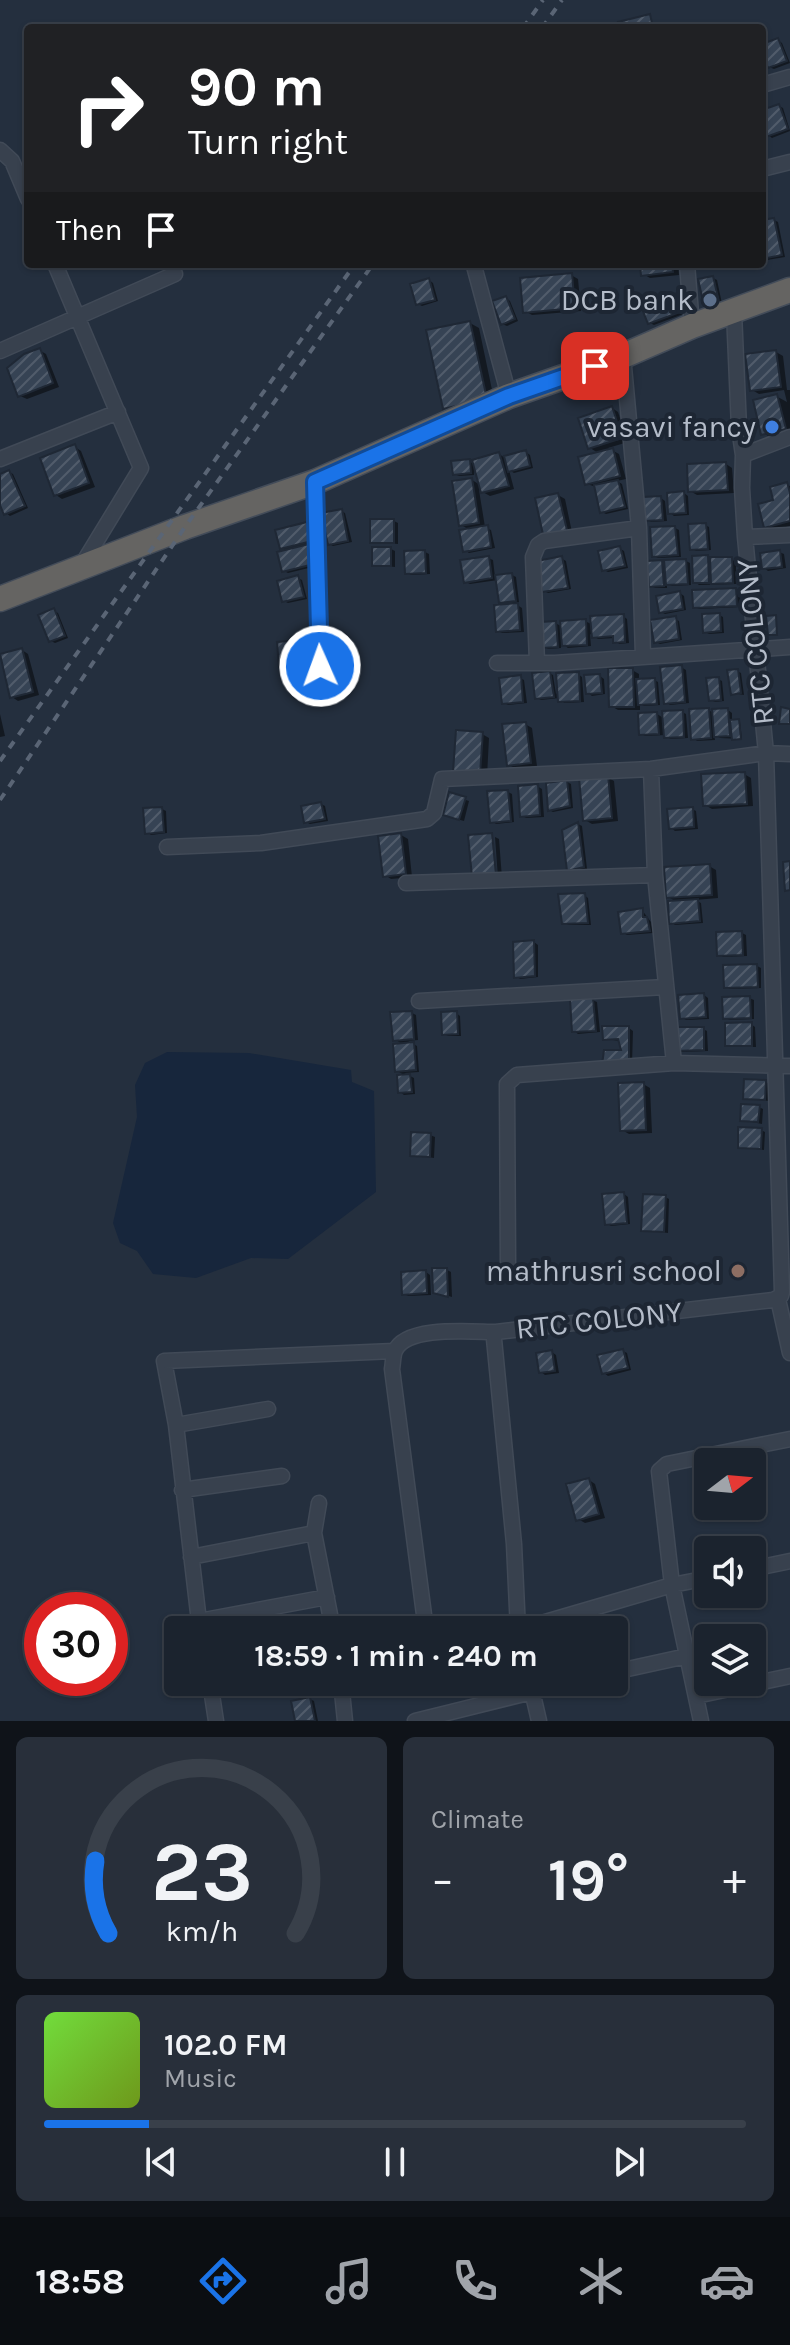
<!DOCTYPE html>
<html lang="en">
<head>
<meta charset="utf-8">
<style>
  :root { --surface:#1b232e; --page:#282f3a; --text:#f1f3f6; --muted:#a0a4aa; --line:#39404a; --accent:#1a73e8 }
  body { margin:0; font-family:Karla,sans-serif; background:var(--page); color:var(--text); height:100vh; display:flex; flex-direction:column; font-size:30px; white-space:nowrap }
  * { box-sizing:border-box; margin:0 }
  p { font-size:26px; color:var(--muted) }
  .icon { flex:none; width:44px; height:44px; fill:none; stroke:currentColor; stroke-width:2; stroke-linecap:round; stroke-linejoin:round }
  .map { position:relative; height:1721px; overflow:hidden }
  .panel { display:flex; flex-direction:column; gap:16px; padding:16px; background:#0f1319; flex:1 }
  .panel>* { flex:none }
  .hud { position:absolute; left:24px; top:24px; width:742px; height:244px; border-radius:8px; box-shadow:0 2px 6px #0004,0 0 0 2px var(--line); background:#202124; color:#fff; overflow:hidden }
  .needle { width:52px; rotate:74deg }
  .tools { position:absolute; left:694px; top:1448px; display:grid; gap:16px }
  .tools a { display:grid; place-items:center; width:72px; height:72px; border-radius:8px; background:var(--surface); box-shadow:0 2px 6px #0004,0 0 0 2px var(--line); font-size:40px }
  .speed { position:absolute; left:24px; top:1592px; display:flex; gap:16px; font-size:40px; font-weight:700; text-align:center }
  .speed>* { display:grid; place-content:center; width:104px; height:104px; border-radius:50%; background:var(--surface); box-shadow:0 2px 6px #0004,0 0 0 2px var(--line); line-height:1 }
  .speed .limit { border:12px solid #d22; background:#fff; color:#111 }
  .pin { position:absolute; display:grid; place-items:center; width:68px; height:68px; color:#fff; margin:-34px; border-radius:16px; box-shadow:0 4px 12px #0006 }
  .me { position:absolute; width:88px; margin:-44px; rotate:358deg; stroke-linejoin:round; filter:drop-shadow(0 0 6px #0008) }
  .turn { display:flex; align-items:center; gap:28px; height:168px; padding:0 32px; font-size:36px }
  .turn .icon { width:104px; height:104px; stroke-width:2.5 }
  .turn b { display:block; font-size:56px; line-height:68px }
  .then { display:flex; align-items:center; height:76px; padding:0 32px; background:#0003; gap:16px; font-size:30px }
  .big { font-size:60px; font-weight:700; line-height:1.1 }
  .panel .tile { flex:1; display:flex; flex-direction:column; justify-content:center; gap:12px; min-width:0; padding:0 28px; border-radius:12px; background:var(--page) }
  .panel .dial { align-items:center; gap:0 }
  .dial svg { height:208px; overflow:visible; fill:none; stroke:var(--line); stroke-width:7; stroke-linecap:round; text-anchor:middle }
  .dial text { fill:var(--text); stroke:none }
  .song { display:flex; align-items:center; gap:24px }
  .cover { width:96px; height:96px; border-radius:12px; background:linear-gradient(135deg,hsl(100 70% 55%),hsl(80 70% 35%)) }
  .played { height:8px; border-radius:4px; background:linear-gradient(90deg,var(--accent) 15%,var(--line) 15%) }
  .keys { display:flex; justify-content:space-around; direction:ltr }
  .heat { display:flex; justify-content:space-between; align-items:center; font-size:44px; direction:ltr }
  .panel .tiles { flex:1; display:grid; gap:16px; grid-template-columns:1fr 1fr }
  .tile:last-child { grid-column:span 2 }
  .trip { position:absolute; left:164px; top:1616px; width:464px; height:80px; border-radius:8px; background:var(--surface); box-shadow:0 2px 6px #0004,0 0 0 2px var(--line); font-weight:700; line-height:80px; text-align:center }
  .dock { display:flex; height:128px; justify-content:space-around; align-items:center; background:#0b0e12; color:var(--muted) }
  .dock .icon { width:56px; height:56px }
  .dock .selected { color:var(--accent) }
  .dock b { font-size:36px; color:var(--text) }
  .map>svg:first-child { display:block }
</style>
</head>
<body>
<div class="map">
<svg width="790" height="1721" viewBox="0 0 790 1721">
  <defs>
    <pattern id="building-hatch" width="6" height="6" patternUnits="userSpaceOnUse" patternTransform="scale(2)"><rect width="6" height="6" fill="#364354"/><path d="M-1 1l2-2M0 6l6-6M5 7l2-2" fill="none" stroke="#515c6b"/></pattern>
  </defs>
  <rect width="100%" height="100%" fill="#242f3e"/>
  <path fill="#17263c" d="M167,1052L249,1053L351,1070L352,1082L374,1091L376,1192L288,1259L251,1258L196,1278L153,1274L137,1251L120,1243L113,1223L137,1117L135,1085L145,1063Z"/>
  <path fill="#0007" d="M778,40L782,43L790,63L774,69L769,67L762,46Z
    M779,106L783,108L790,131L772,138L768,135L762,112Z
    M774,220L778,222L785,257L767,260L762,256V222Z
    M642,264H678L679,275L650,278L643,274Z
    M571,275L578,279L581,311L532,315L525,311Z
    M713,278L717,280L724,313L712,315Z
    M429,280L433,283L438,301L422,306L418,304Z
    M677,295L681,298L686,313L654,325L650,323Z
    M506,298L510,301L518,321L507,326L502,324Z
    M470,323L479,328L495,404L454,413L444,407Z
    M39,350L46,354L59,387L27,399L20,396Z
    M776,352L783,356L787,390H790V432L770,437L763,433L776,396L787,402L784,390L759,394L752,390Z
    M612,408L618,412L628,442L608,448L619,454L626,479L617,481L622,484L628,509L606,514L602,512L596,487L587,484L600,454L590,448Z
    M75,447L81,451L95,487L62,499L56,495Z
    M526,452L530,455L533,468L514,473L509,470L514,489L490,496L479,490L485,527L491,530L495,548L469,553L465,550L470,530L461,525L472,480L482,486L499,454L505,458Z
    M469,461L475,465L474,475L459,476L454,474Z
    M726,464L732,468L734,493L697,495L690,491Z
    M9,472L13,474L28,508L10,516L6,513L0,500V477Z
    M787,485L790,486V526L773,530L766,526L775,501Z
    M684,493L688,496L689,515L674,516L670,513Z
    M558,495L565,499L573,537L553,541Z
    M661,498L665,501L667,521L651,522L647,520Z
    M341,511L345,513L352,542L333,546L329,544Z
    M394,521L398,523V544L372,542Z
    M307,524L311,527L315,543L307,545L313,549L317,566L288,573L284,571L288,552L282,548Z
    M705,525L709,527L711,550L696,551L692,549Z
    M675,528L679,530L681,557L658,558L654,556Z
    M619,548L624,551L628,568L608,572L604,570Z
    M391,549L395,551V567L374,565Z
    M425,552L429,554L430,574L411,575L407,573Z
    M779,552L784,554L786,568L768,571L764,568Z
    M707,557L736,561V584L699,585L695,582Z
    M488,558L493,560L495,577L512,575L516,577L519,602L514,603L522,608L524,632L502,633L498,631L507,606L501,602L498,580L470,584L466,582Z
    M561,558L566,561L571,589L548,593L544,591Z
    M686,561L690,563L691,585L672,586L667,584V588H655L651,586L662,562L667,565Z
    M298,578L302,580L307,599L288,603L284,601Z
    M736,590L740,592L741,607L699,609L695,607Z
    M680,593L684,596L686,610L665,614L661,612Z
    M54,611L58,613L68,638L55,643L51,641Z
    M719,615L723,617L724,633L709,634L705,632Z
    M623,616L627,619L629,643L619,644L615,638L598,639L590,634L591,646L568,648L561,643V648L548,649L544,647L555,623L563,627L585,621L593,625Z
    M675,619L679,621L682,640L660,644L656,642Z
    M308,641L312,644L314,666L285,668L281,666Z
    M22,650L28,654L39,695L18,701L12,697Z
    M681,667L686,670L689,703L670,705L666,702Z
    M632,670L639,674V681L654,680L658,682L660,705L644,706L640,704V710H618L611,706Z
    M737,671L741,673L744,695L732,693Z
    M549,673L553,675L556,694L578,674L582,677L584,702L564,703L560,698L541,700L537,698Z
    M600,676L604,679L605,694L592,696L588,693Z
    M520,678L524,680L527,703L508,705L504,703Z
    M718,679L722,681L724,701L715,702L710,700Z
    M708,710L714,713L728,710L732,713V721L740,722L742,739L720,738L714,735L715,740L697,741L693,738Z
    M682,712L686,714L688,738L670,739L666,735L645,736L641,734L657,714L665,719Z
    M0,714L5,736L0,737Z
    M525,724L532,728L537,766L516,769L509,765Z
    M482,734L489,738L487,777L462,775Z
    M744,774L751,778L753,806L712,809L705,805Z
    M607,777L614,781L618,821L592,824L585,820Z
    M567,782L571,784L573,808L553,812L549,810Z
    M537,786L542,789L544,817L526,818L522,816Z
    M508,792L512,794L514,822L496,824L492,821Z
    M451,795L469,801L464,821L449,817Z
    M321,804L325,806L328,821L310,824L306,822Z
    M162,809L166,811L167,833L151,835L147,832Z
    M692,809L696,811L698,829L675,831L671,828Z
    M578,824L582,826L587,869L573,872L569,869Z
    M401,835L408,839L412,877L391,879L385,875Z
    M495,837L499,839L502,878H498Z
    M709,866L716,870L718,898L695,900L701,903L703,923L675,925L671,922L677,902L668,897Z
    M584,895L588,898L591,925H569L564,923Z
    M642,910L651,922L653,933L627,935L623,933Z
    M742,933L746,935L747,956L723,957L719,954Z
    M534,942L538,945V977L520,979L516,976Z
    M757,966L761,968V988L730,989L726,987Z
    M704,995L708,998L709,1019L686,1020L682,1018Z
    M749,998L754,1000V1019L729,1020L725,1017Z
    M592,1000L597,1002L600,1032L578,1034L574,1031Z
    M412,1013L416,1015L418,1040L408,1041L417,1046L419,1072L404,1073L414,1078L415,1094L404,1095L400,1092L406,1076L397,1071L404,1045L394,1039Z
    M456,1013L460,1016L461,1036H448L444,1034Z
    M751,1024L755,1027L756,1047H731L727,1045Z
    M629,1028L633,1031L632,1064L623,1052L620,1041L605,1039Z
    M703,1029L707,1031L708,1051L681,1052L677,1049Z
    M766,1082L770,1084L769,1101L745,1098Z
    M643,1084L650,1088L652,1133L629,1134L622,1130Z
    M759,1107L763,1109L762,1124L742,1120Z
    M761,1130L765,1132L764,1150L740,1147Z
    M430,1135L435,1137L434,1158L412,1155Z
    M624,1194L628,1197L630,1224L611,1226L607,1224Z
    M665,1197L669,1199L668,1233L643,1230Z
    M447,1270L451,1272L452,1297L435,1292Z
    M426,1272L430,1275L431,1295L408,1296L404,1294Z
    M623,1351L627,1353L631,1370L608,1376L604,1373Z
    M552,1352L556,1355L559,1373L545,1375L541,1372Z
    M589,1480L595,1484L605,1518L585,1523L578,1519Z
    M310,1699L314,1701L318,1721H297Z"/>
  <path fill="url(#building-hatch)" stroke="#1f2835" stroke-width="2" d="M650,14L653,28H620L618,22Z
    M778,38L787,61L768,68L762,53V44Z
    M779,104L788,129L766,137L762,125V110Z
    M774,218L782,255L762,259V220Z
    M640,264H672L673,272L641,276Z
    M572,273L575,308L523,313L520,278Z
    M713,276L721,311L706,314L698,279Z
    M429,278L435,300L416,305L410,284Z
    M677,293L683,311L648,324L641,306Z
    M506,296L515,319L501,325L492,301Z
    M470,321L487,399L443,409L426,330Z
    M40,348L53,383L18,397L7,368L24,354Z
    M776,350L781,387L750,391L745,354Z
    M777,394L786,429L761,435L753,400Z
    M612,406L622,438L588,449L578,418Z
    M75,444L89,483L54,496L40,458Z
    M613,448L620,476L585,485L578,457Z
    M526,450L530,466L508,472L504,456Z
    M499,452L509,486L481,493L472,460Z
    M470,459L471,473L453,475L451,461Z
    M726,462L728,490L688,492L687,464Z
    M9,470L25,506L4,515L0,505V474Z
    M472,478L479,523L459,526L452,481Z
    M618,480L625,507L600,513L594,485Z
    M787,482L790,493V521L764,528L758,504L773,500L770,487Z
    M684,491L686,513L668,514L667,493Z
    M558,493L568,534L544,539L535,498Z
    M661,496L663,520L645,521L643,497Z
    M342,509L348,541L328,545L321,513Z
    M370,519H394V543H370Z
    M307,522L312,541L280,549L275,530Z
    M706,523L708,549L690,550L688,524Z
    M488,525L491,547L463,552L459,530Z
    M675,526L678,555L652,557L650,527Z
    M309,544L314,564L282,572L277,552Z
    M620,546L625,566L602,571L598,551Z
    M372,547H391V566H372Z
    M425,550L426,573L405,574L404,551Z
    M780,550L782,567L762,569L760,553Z
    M708,555L709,583H693L692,556Z
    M489,556L492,578L464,583L460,560Z
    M562,556L568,588L542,592L537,561Z
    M710,557H732L733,583L711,584Z
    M686,559L688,584L666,585L664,560Z
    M662,560L664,586L649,587L647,561Z
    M512,573L516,601L499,603L495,575Z
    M298,575L304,597L282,602L277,581Z
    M736,588L737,606L693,608L692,590Z
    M680,591L683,609L659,613L656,596Z
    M518,603L520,630L496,632L494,605Z
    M54,608L65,636L49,642L38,615Z
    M720,613L721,631L703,633L702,614Z
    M624,614L625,642L613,643V636L592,638L590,616Z
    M776,615L777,635H768L766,616Z
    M676,616L679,639L654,643L650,620Z
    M586,619L587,645L562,646L560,621Z
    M556,621L558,647L542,648L540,622Z
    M309,639L311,665L279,667L277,642Z
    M22,648L33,692L10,698L0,654Z
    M682,665L685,702L664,704L660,667Z
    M608,668H633L634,707H609Z
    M738,669L741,693L731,695L727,670Z
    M550,671L554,697L535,699L532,673Z
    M579,672L580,701L558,702L556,673Z
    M600,674L602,693L586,694L584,675Z
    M521,675L523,702L502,704L499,678Z
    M719,677L721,700L709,701L706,678Z
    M655,678L657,704L638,705L636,679Z
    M781,707L790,709V724H779Z
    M709,708L711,738L691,740L689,709Z
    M728,708L730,736L714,737L712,709Z
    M683,710L684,737L664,738L662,711Z
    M657,712L659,734L639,735L638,713Z
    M739,719L741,739L732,740L730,720Z
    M526,722L531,763L507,766L502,724Z
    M456,730L483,732L480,774L453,772Z
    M745,772L747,804L703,806L701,774Z
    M608,775L612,818L583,821L579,778Z
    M567,780L570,806L548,811L546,783Z
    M538,784L540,815L520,817L518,786Z
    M508,790L511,821L490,823L487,791Z
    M449,792L466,797L459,820L443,815Z
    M321,802L325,819L304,823L301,806Z
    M162,807L164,832L145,834L143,808Z
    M693,807L694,827L669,829L667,809Z
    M578,822L584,867L567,871L562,830Z
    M401,833L406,874L383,877L378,836Z
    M492,833L496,875L472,877L468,835Z
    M790,861V890L785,891L783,862Z
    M710,864L712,895L666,898L664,867Z
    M585,893L588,923L562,924L558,894Z
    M698,899L700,921L669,924L668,901Z
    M643,908V917H647L650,931L621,934L618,912Z
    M742,931L743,955L717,956L716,932Z
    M534,940L535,976L514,978L513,942Z
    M757,964L758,987L724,988L723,965Z
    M704,993L706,1017L680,1019L678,995Z
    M750,996L751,1018L723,1019L722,997Z
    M593,998L596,1031L572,1032L570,999Z
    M412,1011L414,1039L393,1041L390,1012Z
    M457,1011L458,1034L442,1035L441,1012Z
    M752,1022V1046H725V1023Z
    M602,1026H629V1062L602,1065L604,1050H621L618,1039L603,1040Z
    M675,1027H704V1050L675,1051Z
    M414,1042L416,1070L395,1072L393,1044Z
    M410,1074L412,1092L398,1093L397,1075Z
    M744,1079L766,1080L765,1100L743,1099Z
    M644,1082L646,1130L620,1131L618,1083Z
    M741,1104L760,1105L758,1122L740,1121Z
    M738,1127L762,1128L761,1149L738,1148Z
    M411,1132L431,1133L430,1157L410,1156Z
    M624,1192L627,1223L605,1225L602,1194Z
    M643,1194L666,1195L664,1232L641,1231Z
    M432,1268H447L448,1297L433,1293Z
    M426,1270L427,1293L402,1295L401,1272Z
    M623,1349L628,1368L602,1374L597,1355Z
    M552,1350L555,1371L539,1373L536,1353Z
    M589,1478L599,1514L576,1521L566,1484Z
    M310,1697L315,1721H295L291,1701Z"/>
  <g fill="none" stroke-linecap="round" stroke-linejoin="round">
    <defs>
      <path id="minor" d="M762,85L790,77
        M0,150L12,161L28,199
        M762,169L790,162
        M55,264L141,468L80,568
        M687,264L692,326
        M474,266L509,396
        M0,351L175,274
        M623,356L639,528L643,656
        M743,455L790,437
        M0,459L118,412
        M315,482L320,666
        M745,537L790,535
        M497,663H555L790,647
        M537,663L533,557L538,545L544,541L639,528
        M651,769L655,875L674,1063
        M167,847L261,843L427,819L434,813L442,779L651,769L766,753L790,754
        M406,883L655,875
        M419,1001L665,987
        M508,1264L507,1084L517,1075L674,1063L790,1066
        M778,1299L790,1353
        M176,1425L268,1409
        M182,1490L282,1476
        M319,1503L314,1533L333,1630
        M191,1557L314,1533
        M752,1569L790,1561
        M199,1621L327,1597
        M200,1630L176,1425L164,1361L394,1351
        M426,1630L392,1369C393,1364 393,1355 395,1351C406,1325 473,1332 496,1332
        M518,1630L514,1544L494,1339L496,1332L773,1300L781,1296L782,1292L766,753L745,537L742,488L743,455L739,428L734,312
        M518,1630L672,1585L708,1578
        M614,1672L687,1656
        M210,1682L216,1721
        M341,1682L345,1721
        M530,1682L539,1721
        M211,1688L237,1682
        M696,1696L790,1676
        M415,1721L572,1682
        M701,1721L672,1585L659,1471L667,1464L790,1439"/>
      <path id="trunk" d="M0,599L185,527L315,482L509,396L623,356L692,326L790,290"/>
    </defs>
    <use href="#minor" stroke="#414a57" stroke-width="17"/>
    <use href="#trunk" stroke="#434c59" stroke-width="27"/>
    <use href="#minor" stroke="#38414e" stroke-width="14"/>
    <use href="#trunk" stroke="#656462" stroke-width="24"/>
    <path stroke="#5a6575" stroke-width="4" stroke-dasharray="8 8" stroke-linecap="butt" d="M523,28L543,0
      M542,28L562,0
      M0,761L355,264
      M0,800L185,527L373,264"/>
  </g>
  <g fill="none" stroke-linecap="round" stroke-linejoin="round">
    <defs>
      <path id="route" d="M320,666L315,482L509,396L595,366"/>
    </defs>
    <use href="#route" stroke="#114b97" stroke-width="20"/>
    <use href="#route" stroke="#1a73e8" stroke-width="14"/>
  </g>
  <circle fill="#5c6f8a" stroke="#1d2633" stroke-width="3" cx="710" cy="300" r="8"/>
  <circle fill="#3f7fe0" stroke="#1d2633" stroke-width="3" cx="772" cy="427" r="8"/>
  <circle fill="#8d6e63" stroke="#1d2633" stroke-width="3" cx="738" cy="1271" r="8"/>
  <g text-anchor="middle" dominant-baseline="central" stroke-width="8" stroke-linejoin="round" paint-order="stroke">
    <g font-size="30" fill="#b4bcc9" stroke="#1d2633" text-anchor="end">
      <text x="694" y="300">DCB bank</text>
      <text x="756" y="427">vasavi fancy</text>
      <text x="722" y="1271">mathrusri school</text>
    </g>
    <g font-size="30" fill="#b4bcc9" stroke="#1d2633">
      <text transform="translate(755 642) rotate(-96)">RTC COLONY</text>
      <text transform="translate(599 1320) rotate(-6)">RTC COLONY</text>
    </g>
  </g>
</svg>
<div class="tools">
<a><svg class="needle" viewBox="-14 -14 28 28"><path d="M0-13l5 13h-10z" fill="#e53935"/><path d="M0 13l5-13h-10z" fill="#a0a4aa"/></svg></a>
<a><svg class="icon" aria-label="sound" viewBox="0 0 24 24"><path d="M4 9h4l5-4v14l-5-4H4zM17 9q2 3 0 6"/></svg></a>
<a><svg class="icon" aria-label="layers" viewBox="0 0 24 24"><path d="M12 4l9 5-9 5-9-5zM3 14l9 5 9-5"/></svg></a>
</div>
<div class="speed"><div class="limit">30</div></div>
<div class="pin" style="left:595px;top:366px;background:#d93025"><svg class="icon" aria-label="arrive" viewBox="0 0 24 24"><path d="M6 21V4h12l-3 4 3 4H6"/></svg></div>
<svg class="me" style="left:320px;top:666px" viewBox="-20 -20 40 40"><circle r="17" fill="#1a73e8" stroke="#fff" stroke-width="3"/><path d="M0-11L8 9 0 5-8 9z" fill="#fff"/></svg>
<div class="trip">18:59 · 1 min · 240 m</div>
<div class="hud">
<div class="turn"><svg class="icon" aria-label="right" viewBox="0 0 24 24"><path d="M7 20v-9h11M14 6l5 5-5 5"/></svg><div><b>90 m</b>Turn right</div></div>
<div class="then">Then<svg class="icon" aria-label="arrive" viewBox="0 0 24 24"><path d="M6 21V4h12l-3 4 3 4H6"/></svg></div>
</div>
</div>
<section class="panel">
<div class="tiles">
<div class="tile dial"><svg viewBox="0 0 100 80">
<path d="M14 69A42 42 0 1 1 86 69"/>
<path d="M14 69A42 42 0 0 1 9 41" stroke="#1a73e8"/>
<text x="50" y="56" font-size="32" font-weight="700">23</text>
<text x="50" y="72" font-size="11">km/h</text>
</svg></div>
<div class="tile"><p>Climate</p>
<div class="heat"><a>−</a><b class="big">19°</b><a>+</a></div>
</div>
<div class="tile">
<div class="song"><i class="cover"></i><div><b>102.0 FM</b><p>Music</p></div></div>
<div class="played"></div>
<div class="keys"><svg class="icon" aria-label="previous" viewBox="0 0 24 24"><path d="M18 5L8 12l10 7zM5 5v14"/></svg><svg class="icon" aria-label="pause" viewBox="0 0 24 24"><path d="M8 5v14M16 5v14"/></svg><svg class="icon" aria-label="next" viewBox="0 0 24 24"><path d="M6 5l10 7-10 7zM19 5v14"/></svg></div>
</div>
</div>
</section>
<nav class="dock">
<b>18:58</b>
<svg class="icon selected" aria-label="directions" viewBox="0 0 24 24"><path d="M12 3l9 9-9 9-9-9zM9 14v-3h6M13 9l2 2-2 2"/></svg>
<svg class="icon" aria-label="music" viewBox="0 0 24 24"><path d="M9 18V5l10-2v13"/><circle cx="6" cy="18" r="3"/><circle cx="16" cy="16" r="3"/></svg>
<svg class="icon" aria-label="phone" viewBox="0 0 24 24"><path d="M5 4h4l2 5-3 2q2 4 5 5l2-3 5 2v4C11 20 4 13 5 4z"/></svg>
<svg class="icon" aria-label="climate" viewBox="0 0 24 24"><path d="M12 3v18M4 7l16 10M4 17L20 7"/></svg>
<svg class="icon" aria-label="car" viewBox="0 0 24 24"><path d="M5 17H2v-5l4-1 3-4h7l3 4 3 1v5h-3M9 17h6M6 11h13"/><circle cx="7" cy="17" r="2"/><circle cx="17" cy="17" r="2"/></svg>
</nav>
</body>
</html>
